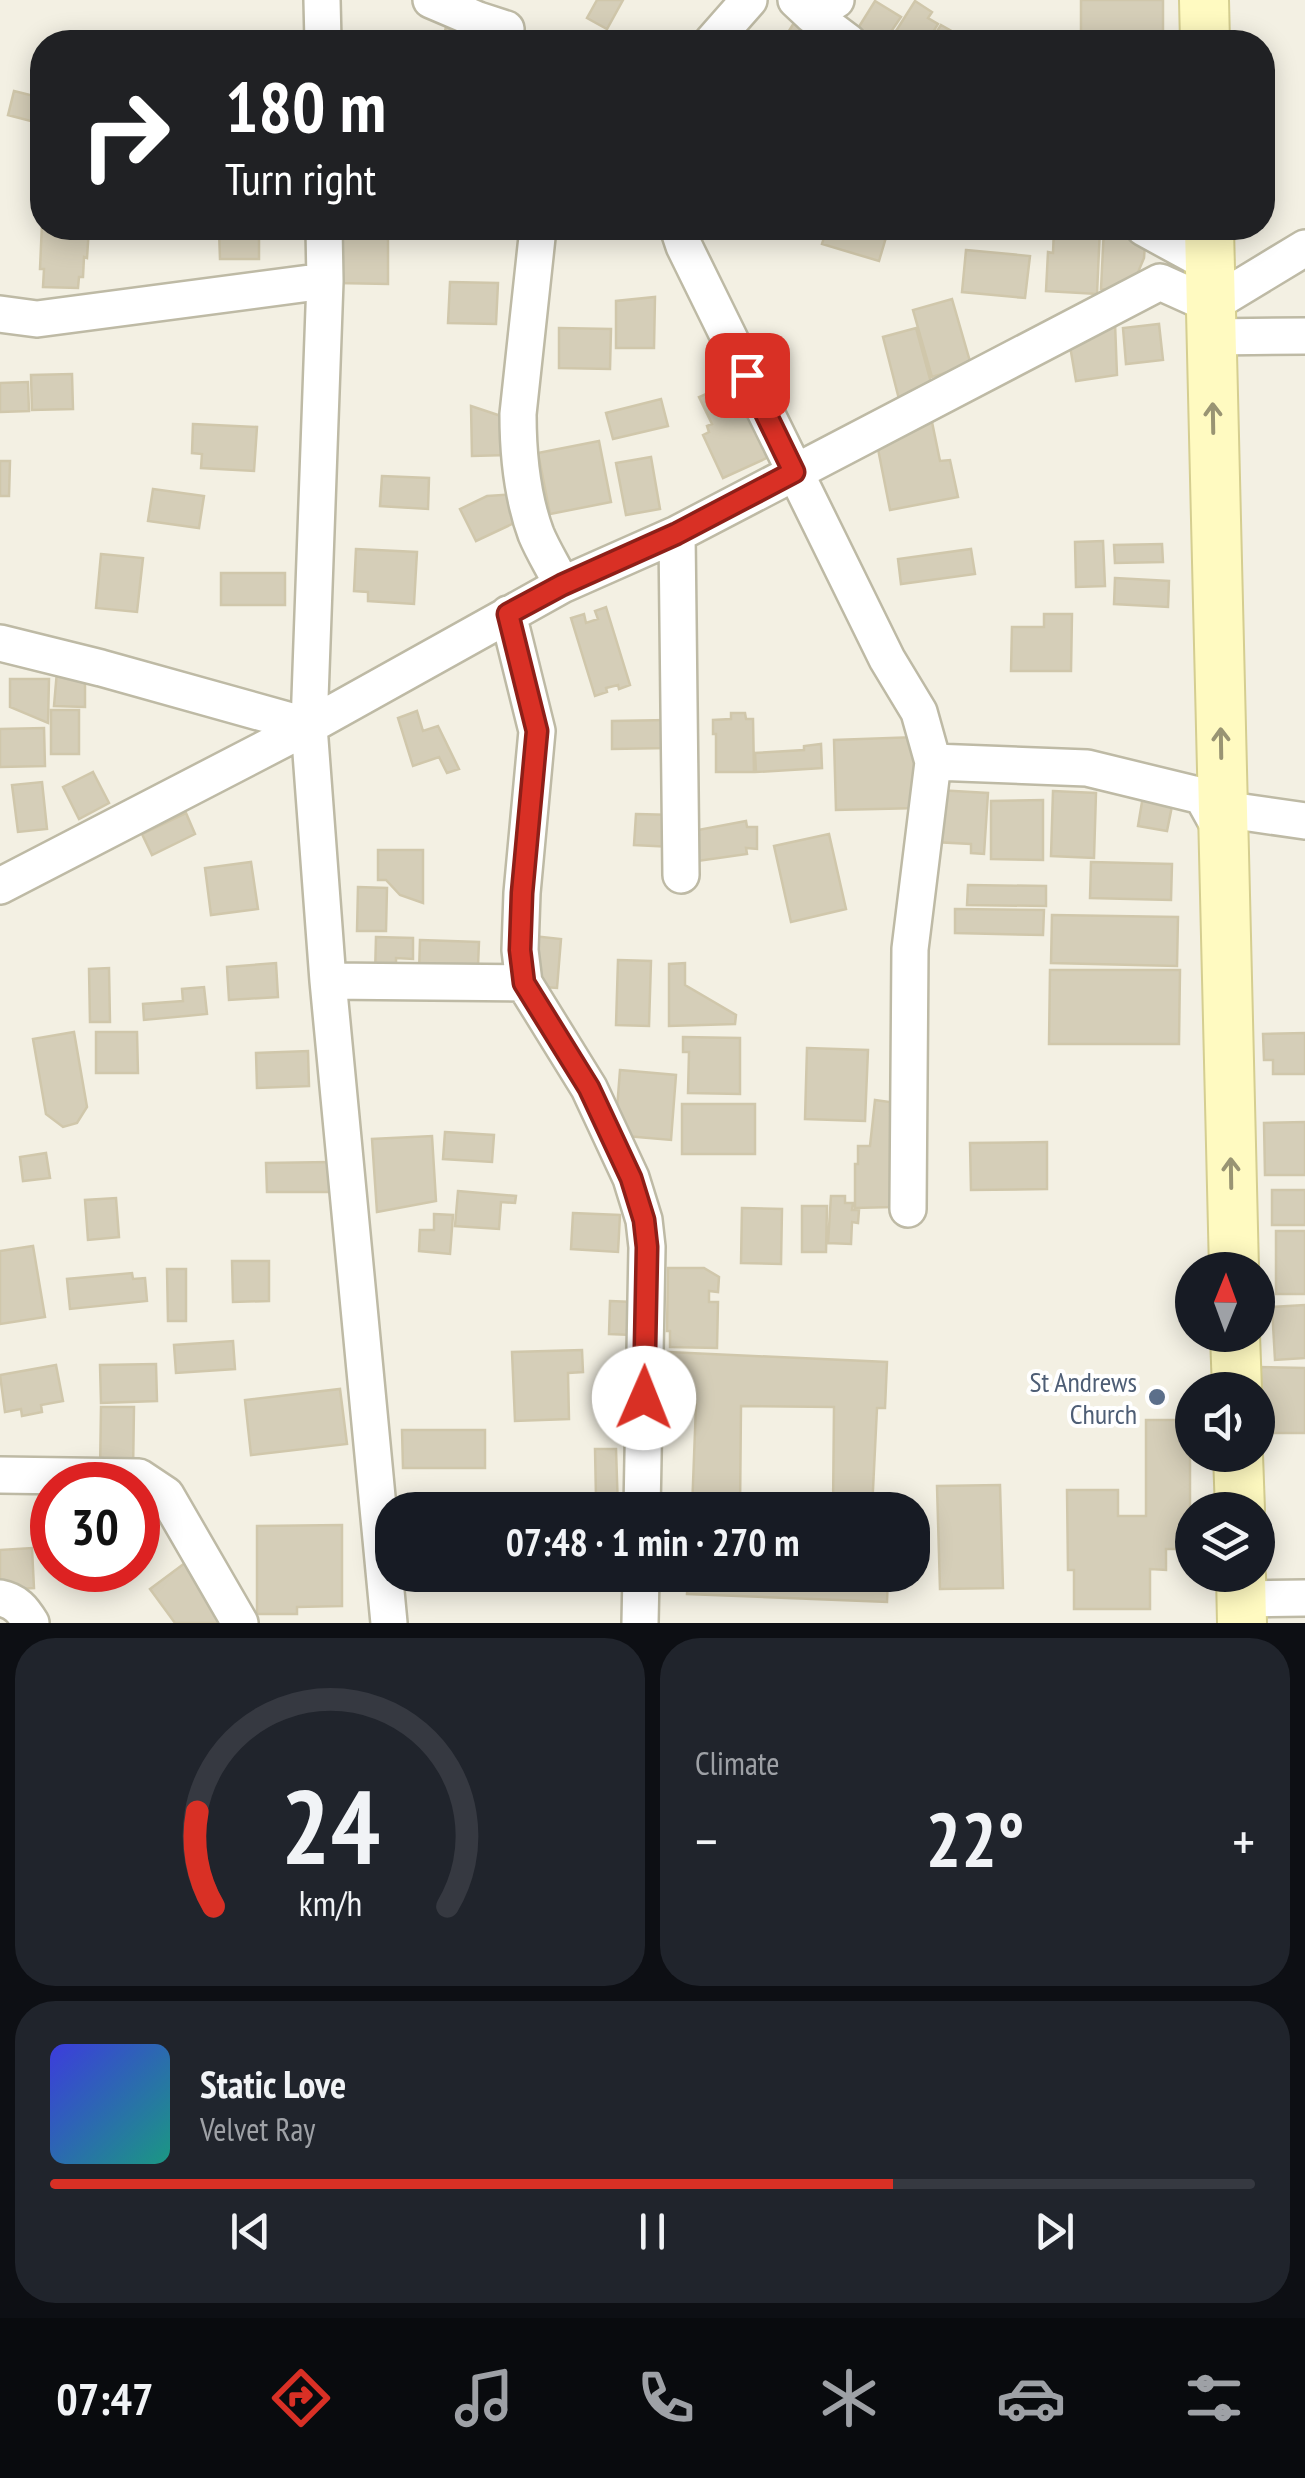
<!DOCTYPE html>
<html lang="en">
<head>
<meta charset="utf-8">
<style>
  :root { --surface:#171b24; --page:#20242c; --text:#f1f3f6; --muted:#9ea1a6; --line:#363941; --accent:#d93025 }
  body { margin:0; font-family:"PT Sans Narrow",sans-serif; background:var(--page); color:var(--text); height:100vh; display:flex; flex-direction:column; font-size:38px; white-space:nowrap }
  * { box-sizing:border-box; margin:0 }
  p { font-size:32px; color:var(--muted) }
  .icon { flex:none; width:55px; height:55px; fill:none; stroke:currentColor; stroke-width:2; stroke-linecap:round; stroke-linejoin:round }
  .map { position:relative; height:1623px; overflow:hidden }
  .details { display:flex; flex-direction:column; gap:15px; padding:15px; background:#0d0f14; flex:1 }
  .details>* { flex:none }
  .hud { position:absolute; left:30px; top:30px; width:1245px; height:210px; border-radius:40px; box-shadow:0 5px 25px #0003; background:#202124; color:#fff; overflow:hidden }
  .needle { width:65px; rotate:1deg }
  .buttons { position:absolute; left:1175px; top:1252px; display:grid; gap:20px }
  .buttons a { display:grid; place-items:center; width:100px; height:100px; border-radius:50%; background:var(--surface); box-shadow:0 5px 25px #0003; font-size:50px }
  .speed { position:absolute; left:30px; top:1462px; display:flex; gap:20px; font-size:50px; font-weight:700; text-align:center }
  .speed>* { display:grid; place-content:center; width:130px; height:130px; border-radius:50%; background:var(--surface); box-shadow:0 5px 25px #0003; line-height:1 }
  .speed .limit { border:15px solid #d22; background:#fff; color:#111 }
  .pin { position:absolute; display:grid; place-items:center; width:85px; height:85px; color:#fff; margin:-42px; border-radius:20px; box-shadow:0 5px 15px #0006 }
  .me { position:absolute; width:110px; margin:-55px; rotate:1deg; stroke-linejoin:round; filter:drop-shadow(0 0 8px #0008) }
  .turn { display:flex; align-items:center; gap:35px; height:210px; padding:0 30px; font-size:45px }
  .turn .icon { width:130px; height:130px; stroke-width:2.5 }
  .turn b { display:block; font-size:70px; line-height:85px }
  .big { font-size:75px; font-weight:800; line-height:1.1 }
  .details .widget { flex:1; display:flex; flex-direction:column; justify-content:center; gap:15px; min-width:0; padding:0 35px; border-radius:40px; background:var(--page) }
  .details .dial { align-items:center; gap:0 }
  .dial svg { height:260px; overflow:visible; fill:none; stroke:var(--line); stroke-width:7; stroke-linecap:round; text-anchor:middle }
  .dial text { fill:var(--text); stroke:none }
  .song { display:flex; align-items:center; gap:30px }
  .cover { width:120px; height:120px; border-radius:15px; background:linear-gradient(135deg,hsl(240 70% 55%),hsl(170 70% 35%)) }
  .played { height:10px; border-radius:5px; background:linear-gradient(90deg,var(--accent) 70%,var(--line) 70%) }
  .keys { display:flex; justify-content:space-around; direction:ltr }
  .heat { display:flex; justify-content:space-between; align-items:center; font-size:55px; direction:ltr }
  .details .tiles { flex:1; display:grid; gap:15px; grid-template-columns:1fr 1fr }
  .widget:last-child { grid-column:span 2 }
  .trip { position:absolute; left:375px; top:1492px; width:555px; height:100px; border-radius:40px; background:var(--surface); box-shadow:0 5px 25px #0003; font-weight:800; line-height:100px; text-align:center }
  .tabs { display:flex; height:160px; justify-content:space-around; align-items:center; background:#090b0e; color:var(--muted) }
  .tabs .icon { width:70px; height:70px }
  .tabs .active { color:var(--accent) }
  .tabs b { font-size:45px; color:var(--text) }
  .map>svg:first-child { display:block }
</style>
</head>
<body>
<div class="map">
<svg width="1305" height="1623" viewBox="0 0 1305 1623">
  <rect width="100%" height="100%" fill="#f3f0e3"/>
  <path fill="#d5ceb8" stroke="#d0c7ab" stroke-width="2.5" d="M597,0H623L607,29L587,18Z
    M1081,0H1163V42H1081Z
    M875,1L901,17L884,42H853L850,41Z
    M915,1L932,12L928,18L938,24L927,42H889Z
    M797,18L815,29L806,42L802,40L800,42H782Z
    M941,25L971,42H930Z
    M446,27L475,40L474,42H442Z
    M14,91L42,98V124L8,115Z
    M42,223V228H89L87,258L84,257L83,277H79L78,288L43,287L44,269H40Z
    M827,228H867L887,234L879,261L822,244Z
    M1054,228H1100L1097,294L1046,291L1048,252L1053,253Z
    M1104,228L1146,231L1144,258L1136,277L1119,290L1101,289Z
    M219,230H259V259H220Z
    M337,236L388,237V284L337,283Z
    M966,250L1030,256L1025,298L962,292Z
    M450,282L498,283L496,324L448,323Z
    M655,297L654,348H616V301Z
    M952,299L971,365L932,377L913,310Z
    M1115,323L1117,375L1076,381L1070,346Z
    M1159,324L1163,360L1126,364L1123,328Z
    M559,328L611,329L610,369L559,368Z
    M916,328L933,390L899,399L883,337Z
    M72,374L73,409L32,410L31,375Z
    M28,382L29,411L0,412V383Z
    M749,383L780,452L723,478L703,435L709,432L707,426L712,424L699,397L724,386L727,392Z
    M661,399L668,426L613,439L606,413Z
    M471,406L507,418L508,455L472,456Z
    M932,422L940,461L950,460L958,497L890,510L878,449Z
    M193,424L257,427L254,471L201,468L202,454L192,453Z
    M599,441L611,502L550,514L538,453Z
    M651,457L660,509L626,515L616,463Z
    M0,461H10L9,496H0Z
    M382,476L429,478L428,509L380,506Z
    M153,489L204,496L199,528L148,521Z
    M516,494L527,517L476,541L460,509L487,496Z
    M1103,541L1105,586L1076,587L1075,542Z
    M1162,544L1163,562L1115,563L1114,545Z
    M356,549L417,552L414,604L368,601V592L354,591Z
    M971,549L975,574L901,584L898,559Z
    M101,554L143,558L137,612L96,608Z
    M221,573H285V605H221Z
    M1115,578L1169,581L1168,607L1114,604Z
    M606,607L630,685L619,689L618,685L606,688L607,692L595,696L571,618L584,614L586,623L598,619L595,611Z
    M1044,614H1072L1071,671H1011L1012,627H1044Z
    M57,671L85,683V707L54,706Z
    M10,679H49L48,723L10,707Z
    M51,710H79V754H51Z
    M417,711L423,731L438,726L459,769L447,773L439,757L413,766L398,718Z
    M731,713H745L746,719H753L754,772H716V734H713V720L731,719Z
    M668,720L669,748L612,749V721Z
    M44,728L45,766L0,767V729Z
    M917,737L919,808L836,810L834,740Z
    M821,744L822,768L756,772L755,753L804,750V746Z
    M93,772L109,803L79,819L63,787Z
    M42,782L47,829L18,832L12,785Z
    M937,790L988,793L984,854L971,853V844L934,842Z
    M1053,791L1096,793L1094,858L1051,856Z
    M1143,796L1173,801L1167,831L1138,826Z
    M1043,800V860L991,859V801Z
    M186,813L195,834L152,855L142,834Z
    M636,814L675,815L673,847L634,845Z
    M746,821L747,827H757V849L746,848L747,854L697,861L698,830Z
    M829,834L846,909L791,922L774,846Z
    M378,850H423V903L400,895L386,880H378Z
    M251,862L258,909L211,915L205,868Z
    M1091,862L1172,864L1171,900L1090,898Z
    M968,885L1046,886V906L967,905Z
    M358,887L387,888L386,931H357Z
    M955,909L1044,910L1043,935L955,933Z
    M1052,915L1178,917L1177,966L1051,963Z
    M533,936L561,939L557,988L528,986Z
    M376,937L413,938V959L396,958V976L375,975Z
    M420,940L479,942L478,966L419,973Z
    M618,960L651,961L649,1026L616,1025Z
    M276,963L278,997L229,1000L227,967Z
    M685,963V985L736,1015L735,1024L669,1026V964Z
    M109,968L110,1022H90L89,969Z
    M1050,970H1180L1179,1044H1049Z
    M204,987L207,1014L144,1020L143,1004L183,1001L182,989Z
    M74,1032L87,1107L77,1123L63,1127L46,1114L33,1039Z
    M96,1032H137L138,1073H96Z
    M1305,1033V1074H1273V1060H1264L1263,1034Z
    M683,1037L740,1038V1094L688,1093L689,1052H683Z
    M807,1048L868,1050L865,1121L805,1119Z
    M308,1051L309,1086L257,1088L256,1053Z
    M620,1070L676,1075L671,1140L615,1135Z
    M875,1100L890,1102L892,1207L855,1208V1164H858V1146H870Z
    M682,1104H755V1154H682Z
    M1305,1122V1175H1265L1264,1123Z
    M445,1132L494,1135L492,1162L443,1159Z
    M432,1136L436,1201L377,1212L372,1139Z
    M1047,1142V1189L971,1190L970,1143Z
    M46,1153L50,1178L23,1181L20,1157Z
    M329,1162L330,1192H267L266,1163Z
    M1272,1190H1305V1225H1272Z
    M458,1191L516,1196L515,1203L501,1202L499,1229L455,1226Z
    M831,1196H845V1203H853L852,1210H859L858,1223L852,1222L851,1244L828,1243Z
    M116,1198L119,1237L88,1240L85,1200Z
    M802,1206H827L826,1252H802Z
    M742,1208L782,1209L781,1264L741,1263Z
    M573,1213L620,1215L618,1252L571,1249Z
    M434,1214L453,1215L450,1254L419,1251L420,1230H434Z
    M1276,1231H1305V1294H1276Z
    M33,1246L45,1317L0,1324V1251Z
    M232,1261H269V1301L233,1302Z
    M668,1268H704L719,1277L718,1292L709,1291V1302H718L717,1348L670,1347V1331H667Z
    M167,1269H186V1321H168Z
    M132,1273L133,1279L145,1278L147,1301L70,1309L67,1279Z
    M610,1301L633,1302L632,1335L609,1334Z
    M1305,1305V1358L1275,1360L1272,1307Z
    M233,1341L235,1369L176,1373L174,1345Z
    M582,1350L583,1372L568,1373L569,1419L515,1421L512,1352Z
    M668,1352L887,1362L885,1408H877L872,1510H833L834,1407L741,1406L740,1510H692L696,1405L666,1403Z
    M156,1364L157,1401L101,1403L100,1365Z
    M56,1365L63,1401L41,1405L42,1412L22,1416L21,1409L5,1412L0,1375Z
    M1255,1367L1305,1368V1433H1258Z
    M340,1389L347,1444L251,1455L245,1400Z
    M101,1407H134L133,1473H100Z
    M1146,1420H1190V1549H1166V1570L1150,1569V1609H1074V1570H1068L1067,1490H1118V1516H1146Z
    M402,1430H485V1468H403Z
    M595,1449H616L618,1510H407V1503L596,1498Z
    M1000,1485L1003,1588L940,1589L937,1486Z
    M342,1525V1606L297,1607V1614H257V1526Z
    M32,1548L34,1588L0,1590V1550Z
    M185,1563L230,1623H175L150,1589Z
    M688,1575H888L887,1602L687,1594Z"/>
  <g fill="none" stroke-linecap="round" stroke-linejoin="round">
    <defs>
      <path id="street" d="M322,0L323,42
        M431,0L478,20L506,29
        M796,0L812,15L836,0
        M812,15L848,42
        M712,42L749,0
        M324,228L325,281L309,726L328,981L389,1623
        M538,228L518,414C518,454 522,496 536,534C543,551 554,568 562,585
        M678,228L684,246L887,659L919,712L933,762L1087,768L1202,796L1222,832
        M1144,228L1210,264
        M0,314L37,319L325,281
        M1211,337L1305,336
        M677,534L681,875
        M508,614L537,731L522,893L520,950L524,983L589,1088L631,1178L644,1220L647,1247L642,1510
        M0,643L101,668L309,726
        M1222,809L1305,821
        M0,886L309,726L562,585L677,534L1160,282L1211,305L1305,248
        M328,981L524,983
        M908,1209L910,949L933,762
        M0,1475L139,1477L166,1495L240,1623
        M0,1598C16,1601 23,1610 31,1623
        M1242,1599L1305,1598
        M640,1623L641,1575"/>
      <path id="secondary" d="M1204,0L1205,42
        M1209,228L1234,1270
        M1235,1335L1237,1390
        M1238,1455L1240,1510
        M1241,1575L1242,1623"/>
    </defs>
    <use href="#street" stroke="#bebaa5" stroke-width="40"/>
    <use href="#secondary" stroke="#d5ce90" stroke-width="52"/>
    <use href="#street" stroke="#fff" stroke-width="35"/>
    <use href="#secondary" stroke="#fffac1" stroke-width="48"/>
  </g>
  <defs><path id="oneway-shaft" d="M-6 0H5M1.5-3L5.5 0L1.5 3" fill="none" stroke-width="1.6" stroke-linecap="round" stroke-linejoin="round" transform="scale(2.5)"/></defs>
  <g stroke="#999473">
    <use href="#oneway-shaft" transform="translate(1213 418) rotate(-91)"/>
    <use href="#oneway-shaft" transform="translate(1221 743) rotate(-91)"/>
    <use href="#oneway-shaft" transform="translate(1231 1173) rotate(-91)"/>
  </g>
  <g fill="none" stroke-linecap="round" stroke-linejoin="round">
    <defs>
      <path id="route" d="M644,1398L647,1247L644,1220L631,1178L589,1088L524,983L520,950L522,893L537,731L508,614L562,585L676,534L794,472L747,375"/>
    </defs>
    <use href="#route" stroke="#8d1f18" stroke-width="25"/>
    <use href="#route" stroke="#d93025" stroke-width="18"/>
  </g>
  <circle fill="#5c6f8a" stroke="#fff" stroke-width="4" cx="1157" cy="1397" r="10"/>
  <g text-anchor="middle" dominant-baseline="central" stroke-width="8" stroke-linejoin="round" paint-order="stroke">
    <g font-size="28" fill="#4e5e75" stroke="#fff" text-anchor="end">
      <text x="1137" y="1381">St Andrews<tspan x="1137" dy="32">Church</tspan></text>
    </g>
  </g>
</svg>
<div class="buttons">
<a><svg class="needle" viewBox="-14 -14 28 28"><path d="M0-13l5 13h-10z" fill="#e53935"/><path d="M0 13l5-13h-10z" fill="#9ea1a6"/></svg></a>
<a><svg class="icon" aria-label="sound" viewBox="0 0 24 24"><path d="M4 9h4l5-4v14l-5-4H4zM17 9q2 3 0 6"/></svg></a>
<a><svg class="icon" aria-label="layers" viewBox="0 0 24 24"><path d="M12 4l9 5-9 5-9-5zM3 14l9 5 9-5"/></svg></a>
</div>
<div class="speed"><div class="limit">30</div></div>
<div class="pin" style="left:747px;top:375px;background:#d93025"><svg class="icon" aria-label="arrive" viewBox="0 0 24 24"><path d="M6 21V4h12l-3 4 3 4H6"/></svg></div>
<svg class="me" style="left:644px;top:1398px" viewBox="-20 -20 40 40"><circle r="19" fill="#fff"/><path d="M0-13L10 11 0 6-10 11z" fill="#d93025"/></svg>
<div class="trip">07:48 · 1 min · 270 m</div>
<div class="hud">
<div class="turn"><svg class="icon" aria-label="right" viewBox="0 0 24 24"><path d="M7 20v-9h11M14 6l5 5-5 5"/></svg><div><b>180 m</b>Turn right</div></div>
</div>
</div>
<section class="details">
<div class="tiles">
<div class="widget dial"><svg viewBox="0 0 100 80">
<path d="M14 69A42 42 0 1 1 86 69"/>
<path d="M14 69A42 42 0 0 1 9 40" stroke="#d93025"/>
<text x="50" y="56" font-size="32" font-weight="700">24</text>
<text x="50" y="72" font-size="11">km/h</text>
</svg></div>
<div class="widget"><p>Climate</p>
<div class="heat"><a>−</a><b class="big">22°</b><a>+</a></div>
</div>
<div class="widget">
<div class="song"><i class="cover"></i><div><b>Static Love</b><p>Velvet Ray</p></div></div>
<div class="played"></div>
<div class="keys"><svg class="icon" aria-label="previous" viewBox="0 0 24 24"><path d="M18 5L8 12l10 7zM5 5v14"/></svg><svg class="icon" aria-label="pause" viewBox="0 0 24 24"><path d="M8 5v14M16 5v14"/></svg><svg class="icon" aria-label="next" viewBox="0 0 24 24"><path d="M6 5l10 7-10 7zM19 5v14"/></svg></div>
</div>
</div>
</section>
<nav class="tabs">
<b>07:47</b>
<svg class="icon active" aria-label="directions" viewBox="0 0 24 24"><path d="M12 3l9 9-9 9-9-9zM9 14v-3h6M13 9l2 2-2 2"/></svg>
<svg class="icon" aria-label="music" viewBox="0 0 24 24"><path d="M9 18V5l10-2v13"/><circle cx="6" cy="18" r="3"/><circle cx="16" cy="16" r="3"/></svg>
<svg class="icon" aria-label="phone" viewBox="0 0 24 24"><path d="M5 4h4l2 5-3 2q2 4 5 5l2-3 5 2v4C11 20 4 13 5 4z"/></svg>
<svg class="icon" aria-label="climate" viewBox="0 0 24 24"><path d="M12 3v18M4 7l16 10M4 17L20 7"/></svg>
<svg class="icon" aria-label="car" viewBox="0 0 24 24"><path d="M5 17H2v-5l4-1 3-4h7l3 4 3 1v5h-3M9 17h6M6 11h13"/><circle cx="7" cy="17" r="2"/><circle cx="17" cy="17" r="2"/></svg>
<svg class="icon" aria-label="filters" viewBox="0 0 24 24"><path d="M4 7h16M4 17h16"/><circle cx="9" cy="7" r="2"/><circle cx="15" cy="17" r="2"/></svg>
</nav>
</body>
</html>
